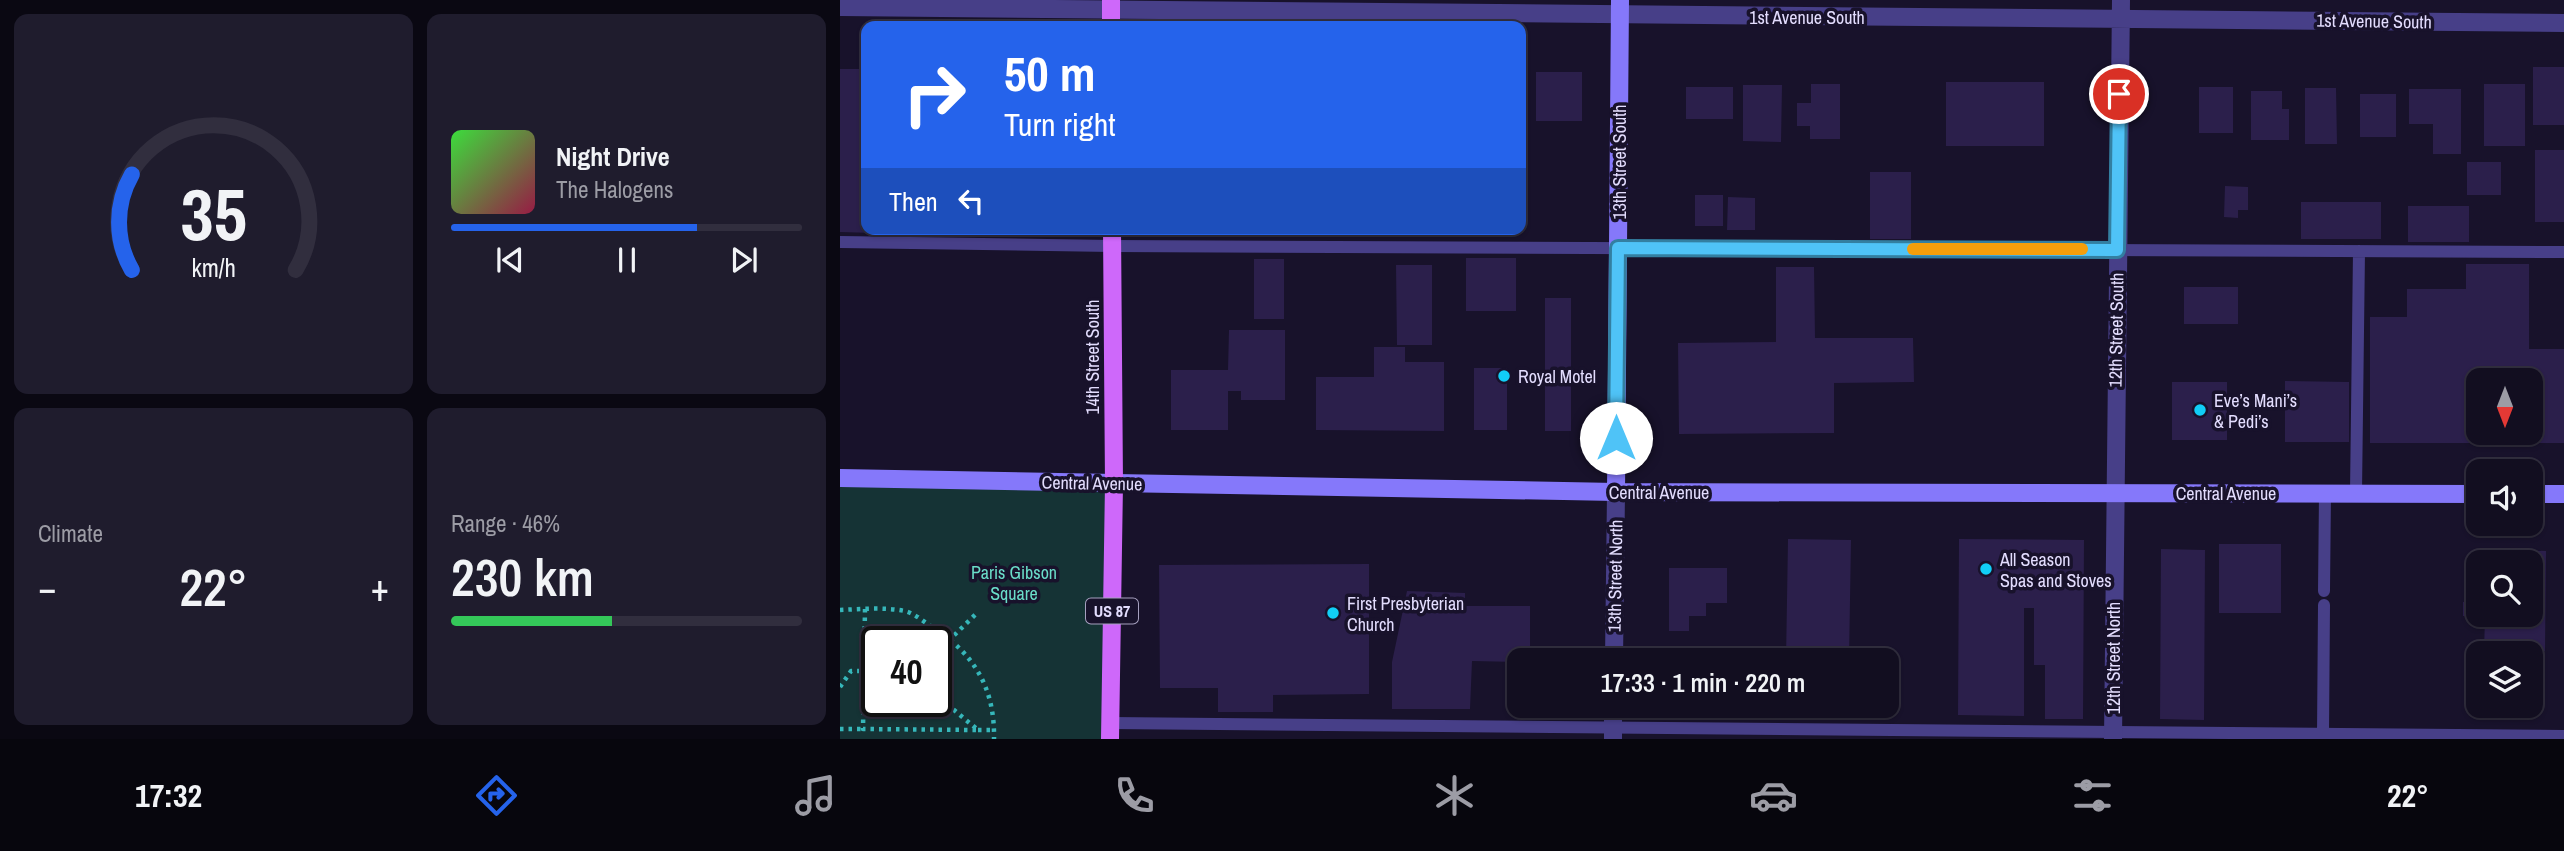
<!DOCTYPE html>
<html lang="en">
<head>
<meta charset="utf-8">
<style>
  :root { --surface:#120e20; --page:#1f1c2d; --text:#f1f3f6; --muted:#9c9ca5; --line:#312e3e; --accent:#2563eb }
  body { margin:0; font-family:"Archivo Narrow",sans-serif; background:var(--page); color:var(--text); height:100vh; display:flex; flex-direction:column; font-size:26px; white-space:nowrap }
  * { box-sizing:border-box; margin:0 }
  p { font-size:23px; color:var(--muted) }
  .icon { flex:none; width:38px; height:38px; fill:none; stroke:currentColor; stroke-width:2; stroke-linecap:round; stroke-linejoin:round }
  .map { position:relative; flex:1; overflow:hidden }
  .sheet { display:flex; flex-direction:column; gap:14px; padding:14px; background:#0a0812; width:840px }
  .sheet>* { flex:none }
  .guide { position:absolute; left:21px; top:21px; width:665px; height:214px; border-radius:14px; box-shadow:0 2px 5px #0004,0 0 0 2px var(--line); background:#2563eb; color:#fff; overflow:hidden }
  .needle { width:46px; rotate:180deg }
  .buttons { position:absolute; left:1626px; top:368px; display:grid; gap:14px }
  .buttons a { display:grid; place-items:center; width:77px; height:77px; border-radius:14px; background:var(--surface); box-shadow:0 2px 5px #0004,0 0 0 2px var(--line); font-size:35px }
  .speed { position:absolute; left:21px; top:626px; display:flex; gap:14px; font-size:35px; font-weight:700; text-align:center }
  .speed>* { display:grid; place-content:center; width:91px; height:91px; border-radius:50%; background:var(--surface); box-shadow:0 2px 5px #0004,0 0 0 2px var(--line); line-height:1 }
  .speed .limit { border:4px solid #111; border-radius:10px; background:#fff; color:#111 }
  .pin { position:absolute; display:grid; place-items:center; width:60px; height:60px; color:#fff; margin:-30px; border:4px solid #fff; border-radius:50%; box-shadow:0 2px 7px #0007 }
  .me { position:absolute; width:77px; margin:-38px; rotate:0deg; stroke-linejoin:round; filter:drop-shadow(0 0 5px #0008) }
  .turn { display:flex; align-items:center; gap:24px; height:147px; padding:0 28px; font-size:32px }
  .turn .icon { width:91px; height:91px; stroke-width:2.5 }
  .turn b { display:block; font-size:49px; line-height:60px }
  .then { display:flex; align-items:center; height:66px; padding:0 28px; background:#0003; gap:14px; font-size:26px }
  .big { font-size:52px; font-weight:600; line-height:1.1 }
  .sheet .widget { flex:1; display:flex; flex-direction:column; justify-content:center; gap:10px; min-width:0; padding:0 24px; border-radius:14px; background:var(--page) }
  .sheet .dial { align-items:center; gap:0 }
  .dial svg { height:182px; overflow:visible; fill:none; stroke:var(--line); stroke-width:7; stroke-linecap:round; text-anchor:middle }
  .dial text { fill:var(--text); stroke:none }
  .song { display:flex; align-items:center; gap:21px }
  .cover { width:84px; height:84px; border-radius:10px; background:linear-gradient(135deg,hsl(120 70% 55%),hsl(340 70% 35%)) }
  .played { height:7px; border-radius:4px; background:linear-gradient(90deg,var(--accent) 70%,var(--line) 70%) }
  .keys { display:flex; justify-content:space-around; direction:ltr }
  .heat { display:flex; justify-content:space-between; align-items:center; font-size:38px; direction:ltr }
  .charge { height:10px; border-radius:5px; background:linear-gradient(90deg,#34c759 46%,var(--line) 0) }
  .sheet .tiles { flex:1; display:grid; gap:14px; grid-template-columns:repeat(2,1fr) }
  .trip { position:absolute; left:667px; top:648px; width:392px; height:70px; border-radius:14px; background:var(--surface); box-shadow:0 2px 5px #0004,0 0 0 2px var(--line); font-weight:600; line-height:70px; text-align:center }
  .menu { display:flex; height:112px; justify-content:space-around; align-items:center; background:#07060d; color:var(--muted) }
  .menu .icon { width:49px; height:49px }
  .menu .current { color:var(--accent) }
  .menu b { font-size:32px; color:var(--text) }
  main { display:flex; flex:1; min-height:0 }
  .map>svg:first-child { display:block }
</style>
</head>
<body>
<main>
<section class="sheet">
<div class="tiles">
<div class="widget dial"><svg viewBox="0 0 100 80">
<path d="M14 69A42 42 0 1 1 86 69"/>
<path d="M14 69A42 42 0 0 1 14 27" stroke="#2563eb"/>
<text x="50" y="56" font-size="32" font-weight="700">35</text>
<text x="50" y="72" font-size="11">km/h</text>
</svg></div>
<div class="widget">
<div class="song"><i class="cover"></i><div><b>Night Drive</b><p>The Halogens</p></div></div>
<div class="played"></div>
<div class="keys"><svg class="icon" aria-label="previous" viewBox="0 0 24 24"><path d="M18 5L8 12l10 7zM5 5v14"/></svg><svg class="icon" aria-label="pause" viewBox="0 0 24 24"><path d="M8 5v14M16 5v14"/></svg><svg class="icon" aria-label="next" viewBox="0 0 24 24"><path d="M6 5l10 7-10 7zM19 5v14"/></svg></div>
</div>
<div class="widget"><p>Climate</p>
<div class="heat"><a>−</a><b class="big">22°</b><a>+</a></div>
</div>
<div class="widget"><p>Range · 46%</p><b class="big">230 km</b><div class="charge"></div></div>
</div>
</section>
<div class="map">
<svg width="1724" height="739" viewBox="0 0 1724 739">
  <rect width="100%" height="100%" fill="#18122b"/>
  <path fill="#153335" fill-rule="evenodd" d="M0,480L274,484L272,739H0ZM37,642H96V702H37Z"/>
  <path fill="#2b1f4b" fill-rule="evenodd" d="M1693,67H1724V125H1693Z
    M0,69H26V229H34V233L0,232Z
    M696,72H742V121H696Z
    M1106,82H1204V146H1106Z
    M971,84H1000V139H970V126H957V103H971Z
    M1644,84H1685V146H1644Z
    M903,85H942L941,142L903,141Z
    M846,87H893V119H846Z
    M1359,87H1393V133H1359Z
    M1465,88H1496L1497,144H1465Z
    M1569,89H1621V154H1593V124H1569Z
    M1411,91H1442V109H1449V140H1411Z
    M1520,94H1556V137H1520Z
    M1695,150H1724V222H1695Z
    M1627,162H1661V195H1627Z
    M1030,172H1071V239H1030Z
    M1385,186L1408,187V210H1398V218L1384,217Z
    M855,195H883V226H855Z
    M888,197L915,198V230H887Z
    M1461,202H1541V239H1461Z
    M1568,206H1629V242H1568Z
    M520,229H587V232H520Z
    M626,258H676V311H626Z
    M414,259H444V319H414Z
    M1626,264H1689V349H1724V443H1530V317H1567V289H1626ZM1638,380H1690V432H1638Z
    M556,265H592V345H557Z
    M936,267H974L975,338H1073L1074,382L994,383V433L839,434L838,343L936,342Z
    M1344,287H1398V324H1344Z
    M705,298H731V431H705Z
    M389,330H445V400H401V391H388V430H331V370H388Z
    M534,347H565V362H604V431L476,430V377H534Z
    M634,368H667V430H634Z
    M1445,381L1509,382V442H1445Z
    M1332,382H1387V440H1332Z
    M948,539L1011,540L1009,660H946Z
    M1119,539L1244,540L1243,719H1205V665H1194V608H1184V716L1118,715Z
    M1379,544H1441V613H1379Z
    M1321,549L1365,550L1364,720L1320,719Z
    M1674,550L1706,551L1705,651L1644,650L1645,617L1623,616V602H1638V614H1690V562H1674Z
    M529,564V694L433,695V712H378V688H320L319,565Z
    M829,568H887V603H866V616H849V631H829Z
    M567,591L625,593V606H690V660H679V662L632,661L630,709H552V662Z
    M837,651H885V660H837Z
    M837,705H885V711H837Z
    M945,705H1008V711L945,710Z"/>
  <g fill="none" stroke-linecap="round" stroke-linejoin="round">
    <path stroke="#36b7ba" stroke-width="4.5" stroke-dasharray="3.5 5" stroke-linecap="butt" d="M25,609L23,729L138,730L96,695
      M0,610C21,609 44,607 65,611C74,613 84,622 92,627C135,654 155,689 154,739
      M96,653L138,612
      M0,687L11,671H37
      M0,729H23
      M138,730H154"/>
    <path stroke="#473f88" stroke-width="12" d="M0,242L272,246L1724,252
      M1516,493L1519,251
      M1484,591L1485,493
      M270,723L1724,736
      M1483,734L1484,605"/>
    <path stroke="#473f88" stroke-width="18" d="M0,7L1724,23
      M774,660L776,492
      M773,739V705
      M1273,739L1281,0"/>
    <path stroke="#8578fa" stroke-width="18" d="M0,478L776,492L1638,494
      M776,492L780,0
      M1690,494H1724"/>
    <path stroke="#ce68fa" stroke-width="18" d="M271,0V26
      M270,739L274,484L272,229"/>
  </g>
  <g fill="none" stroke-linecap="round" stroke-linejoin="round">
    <defs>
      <path id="route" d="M776,438L778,248L1277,250L1279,94"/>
    </defs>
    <use href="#route" stroke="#337fa1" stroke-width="18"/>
    <use href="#route" stroke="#4fc3f7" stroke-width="12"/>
    <path stroke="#f59e0b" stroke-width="12" d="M1073,249H1242"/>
  </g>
  <g fill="#11cef6" stroke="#18122b" stroke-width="2.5">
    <circle cx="664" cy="376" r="7"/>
    <circle cx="1360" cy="410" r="7"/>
    <circle cx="1146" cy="569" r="7"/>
    <circle cx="493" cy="613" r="7"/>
  </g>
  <g text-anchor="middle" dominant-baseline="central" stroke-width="7" stroke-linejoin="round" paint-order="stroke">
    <rect fill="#18122b" stroke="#a6a0bf" stroke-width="2" x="246" y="598.5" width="52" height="25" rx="5"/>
    <g font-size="16" font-weight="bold" fill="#e3ddfe">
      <text x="272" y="611">US 87</text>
    </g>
    <g font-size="18" fill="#e3ddfe" stroke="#18122b">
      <text x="967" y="17">1st Avenue South</text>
      <text transform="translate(1534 21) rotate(1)">1st Avenue South</text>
      <text transform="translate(779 162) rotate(-90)">13th Street South</text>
      <text transform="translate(1276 330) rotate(-89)">12th Street South</text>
      <text transform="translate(252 357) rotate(-90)">14th Street South</text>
      <text transform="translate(252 483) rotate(1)">Central Avenue</text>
      <text x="819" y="492">Central Avenue</text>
      <text x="1386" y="493">Central Avenue</text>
      <text transform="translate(775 576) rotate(-89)">13th Street North</text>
      <text transform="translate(1273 658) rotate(-90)">12th Street North</text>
    </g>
    <g font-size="18" fill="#e3ddfe" stroke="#18122b" text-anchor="start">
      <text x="678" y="376">Royal Motel</text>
      <text x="1374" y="400">Eve’s Mani’s<tspan x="1374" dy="21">&amp; Pedi’s</tspan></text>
      <text x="1160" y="559">All Season<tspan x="1160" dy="21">Spas and Stoves</tspan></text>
      <text x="507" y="603">First Presbyterian<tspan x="507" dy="21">Church</tspan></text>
    </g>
    <g font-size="18" fill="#6addc9" stroke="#18122b">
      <text x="174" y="572">Paris Gibson<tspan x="174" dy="21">Square</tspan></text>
    </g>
  </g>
</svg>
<div class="buttons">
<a><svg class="needle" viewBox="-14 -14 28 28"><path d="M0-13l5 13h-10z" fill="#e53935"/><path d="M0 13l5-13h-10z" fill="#9c9ca5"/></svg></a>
<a><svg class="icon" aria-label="sound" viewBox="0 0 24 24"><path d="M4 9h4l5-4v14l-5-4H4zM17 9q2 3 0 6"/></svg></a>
<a><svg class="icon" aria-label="search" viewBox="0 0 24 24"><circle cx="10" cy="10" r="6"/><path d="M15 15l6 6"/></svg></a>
<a><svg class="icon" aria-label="layers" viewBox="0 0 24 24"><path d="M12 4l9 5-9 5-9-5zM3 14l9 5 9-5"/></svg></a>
</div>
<div class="speed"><div class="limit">40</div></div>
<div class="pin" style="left:1279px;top:94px;background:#d93025"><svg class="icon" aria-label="arrive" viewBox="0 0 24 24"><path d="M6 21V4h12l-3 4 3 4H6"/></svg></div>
<svg class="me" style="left:776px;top:438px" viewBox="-20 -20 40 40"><circle r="19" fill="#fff"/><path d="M0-13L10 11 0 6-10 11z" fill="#4fc3f7"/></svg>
<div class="trip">17:33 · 1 min · 220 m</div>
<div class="guide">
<div class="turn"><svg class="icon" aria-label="right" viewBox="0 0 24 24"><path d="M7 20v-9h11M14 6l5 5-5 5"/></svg><div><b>50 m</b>Turn right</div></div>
<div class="then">Then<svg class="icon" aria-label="left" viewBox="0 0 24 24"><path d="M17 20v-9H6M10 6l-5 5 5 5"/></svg></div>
</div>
</div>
</main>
<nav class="menu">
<b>17:32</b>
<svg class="icon current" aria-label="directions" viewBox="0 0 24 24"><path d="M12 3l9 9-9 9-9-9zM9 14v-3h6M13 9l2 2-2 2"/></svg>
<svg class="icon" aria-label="music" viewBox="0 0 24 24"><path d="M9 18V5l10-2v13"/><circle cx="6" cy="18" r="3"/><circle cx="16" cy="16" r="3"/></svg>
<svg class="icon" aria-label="phone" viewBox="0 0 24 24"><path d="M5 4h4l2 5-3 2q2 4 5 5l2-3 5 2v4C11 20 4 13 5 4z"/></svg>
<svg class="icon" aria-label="climate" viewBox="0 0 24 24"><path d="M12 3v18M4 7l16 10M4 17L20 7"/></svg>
<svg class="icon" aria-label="car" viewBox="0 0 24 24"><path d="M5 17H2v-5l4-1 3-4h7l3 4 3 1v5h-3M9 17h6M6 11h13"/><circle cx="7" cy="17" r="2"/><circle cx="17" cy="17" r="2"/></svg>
<svg class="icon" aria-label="filters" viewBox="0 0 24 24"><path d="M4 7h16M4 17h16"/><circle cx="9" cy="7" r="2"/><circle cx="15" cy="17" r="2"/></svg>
<b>22°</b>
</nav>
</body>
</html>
